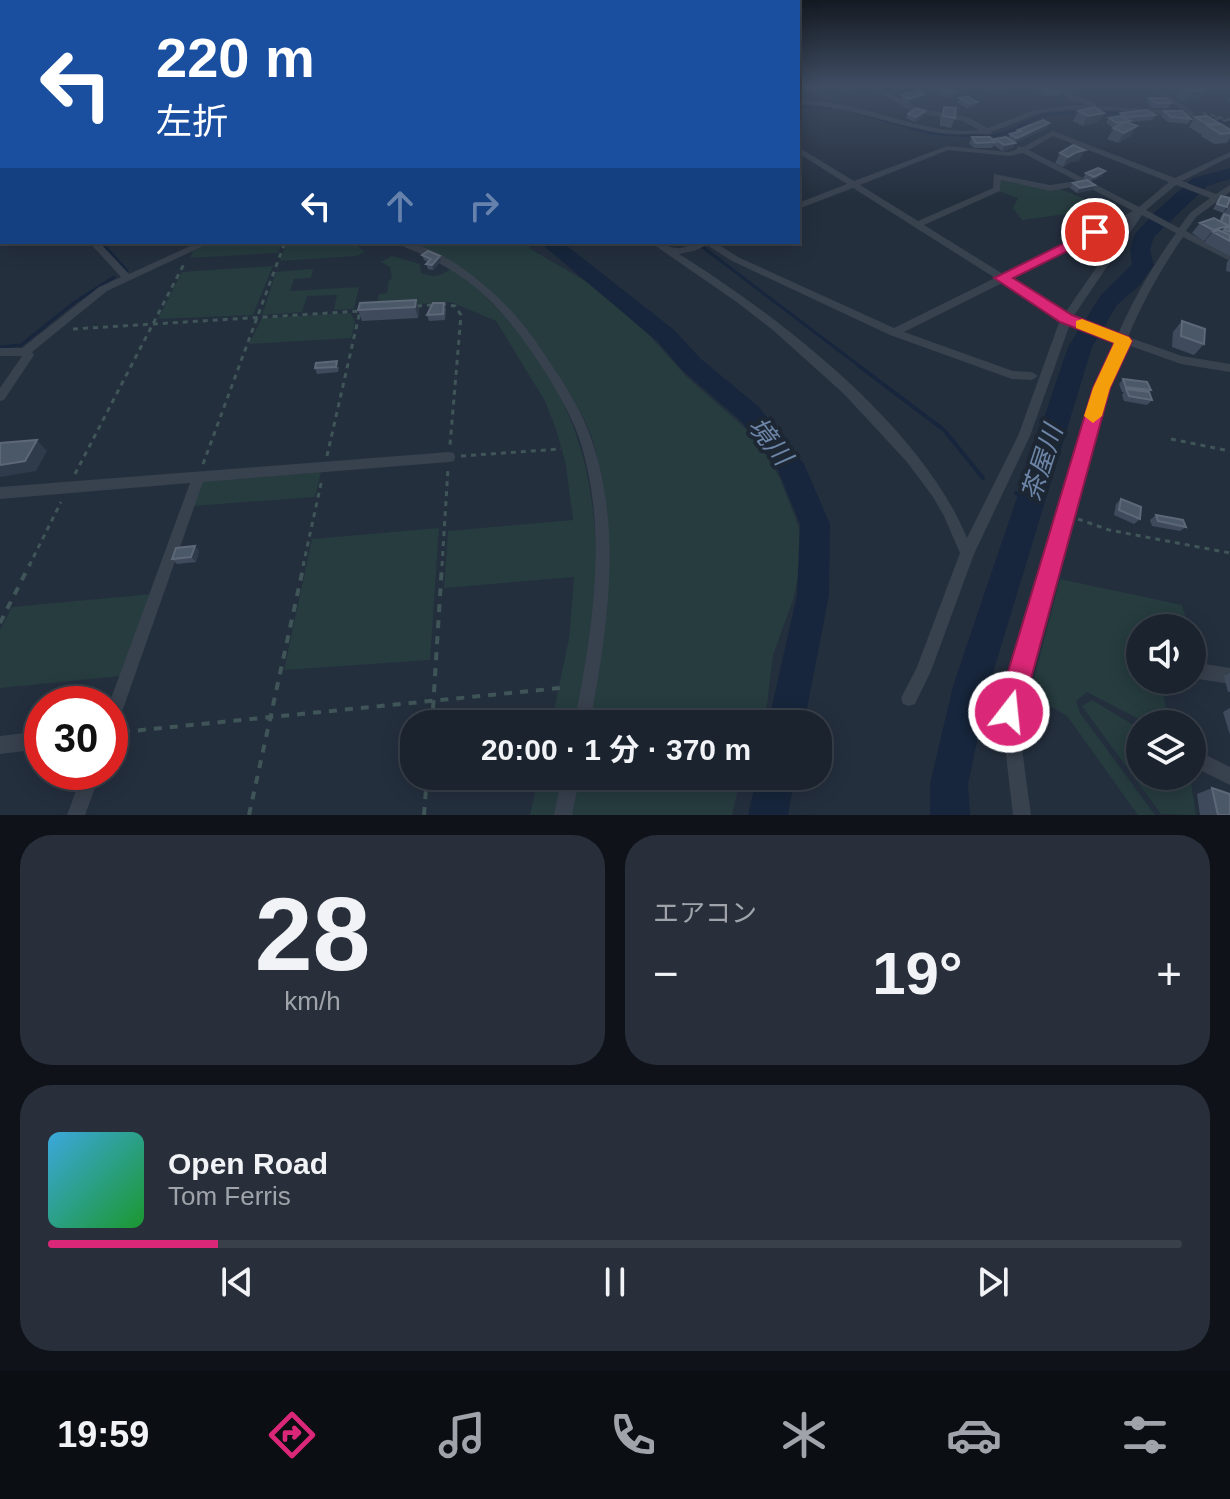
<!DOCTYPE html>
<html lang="ja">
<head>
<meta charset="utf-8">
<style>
  :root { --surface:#1b232e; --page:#282f3a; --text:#f1f3f6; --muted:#a0a4aa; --line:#39404a; --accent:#db2777 }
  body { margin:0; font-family:Helvetica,"Noto Sans JP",sans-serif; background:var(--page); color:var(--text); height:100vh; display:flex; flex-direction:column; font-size:30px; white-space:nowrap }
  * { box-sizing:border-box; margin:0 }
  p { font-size:26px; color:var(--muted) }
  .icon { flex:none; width:44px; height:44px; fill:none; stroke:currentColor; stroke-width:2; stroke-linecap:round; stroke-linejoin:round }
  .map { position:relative; height:815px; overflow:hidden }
  .drawer { display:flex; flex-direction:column; gap:20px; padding:20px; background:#0f1319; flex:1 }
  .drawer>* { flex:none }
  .banner { position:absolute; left:0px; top:0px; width:800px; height:244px; box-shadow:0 4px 20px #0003,0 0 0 2px var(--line); background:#1a4fa0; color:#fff; overflow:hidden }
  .fabs { position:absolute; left:1126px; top:614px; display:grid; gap:16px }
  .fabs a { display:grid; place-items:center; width:80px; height:80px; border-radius:50%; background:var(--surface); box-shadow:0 4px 20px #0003,0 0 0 2px var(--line); font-size:40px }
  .speed { position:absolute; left:24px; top:686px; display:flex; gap:16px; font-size:40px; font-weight:700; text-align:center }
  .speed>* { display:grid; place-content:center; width:104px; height:104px; border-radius:50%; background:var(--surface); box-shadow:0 4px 20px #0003,0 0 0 2px var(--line); line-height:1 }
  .speed .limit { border:12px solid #d22; background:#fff; color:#111 }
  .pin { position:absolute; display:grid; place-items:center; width:68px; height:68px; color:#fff; margin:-34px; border:4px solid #fff; border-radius:50%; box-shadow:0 2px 8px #0007 }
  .me { position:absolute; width:88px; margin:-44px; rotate:16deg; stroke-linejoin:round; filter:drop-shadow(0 0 6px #0008) }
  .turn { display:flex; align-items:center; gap:28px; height:168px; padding:0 24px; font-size:36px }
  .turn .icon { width:104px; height:104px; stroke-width:2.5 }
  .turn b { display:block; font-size:56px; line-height:68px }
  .lanes { display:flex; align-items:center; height:76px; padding:0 24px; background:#0003; justify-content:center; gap:40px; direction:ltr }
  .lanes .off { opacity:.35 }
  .big { font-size:60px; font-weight:700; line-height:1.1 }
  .drawer .card { flex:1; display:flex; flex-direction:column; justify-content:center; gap:12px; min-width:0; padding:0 28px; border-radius:32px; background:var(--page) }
  .drawer .dial { align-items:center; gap:0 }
  .dial b { font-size:104px; line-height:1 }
  .song { display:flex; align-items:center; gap:24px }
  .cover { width:96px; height:96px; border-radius:12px; background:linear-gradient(135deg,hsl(200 70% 55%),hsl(130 70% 35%)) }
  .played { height:8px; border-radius:4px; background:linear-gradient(90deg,var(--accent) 15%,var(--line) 15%) }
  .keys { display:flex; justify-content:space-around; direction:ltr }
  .heat { display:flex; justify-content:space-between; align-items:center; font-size:44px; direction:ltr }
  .drawer .tiles { flex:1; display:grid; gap:20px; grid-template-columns:1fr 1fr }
  .card:last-child { grid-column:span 2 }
  .trip { position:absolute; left:400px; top:710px; width:432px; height:80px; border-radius:32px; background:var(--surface); box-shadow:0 4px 20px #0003,0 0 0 2px var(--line); font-weight:700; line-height:80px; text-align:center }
  .menu { display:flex; height:128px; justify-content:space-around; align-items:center; background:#0b0e12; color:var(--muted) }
  .menu .icon { width:56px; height:56px }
  .menu .current { color:var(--accent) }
  .menu b { font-size:36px; color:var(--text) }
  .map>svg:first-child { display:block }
</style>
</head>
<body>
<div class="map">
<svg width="1230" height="815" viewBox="0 0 1230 815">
  <rect width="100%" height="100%" fill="#242f3e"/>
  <path fill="#263c3f" d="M998,179L1060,189L1088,200L1066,214L1022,220L1013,208L1018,198L999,191L1001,185Z
    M213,242H282L278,253L190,258L193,251Z
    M287,242L340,244L353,242L365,252L356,256L280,261Z
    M409,242H520L530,245L529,248L592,285L650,336L687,377L745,428L770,459L780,479L799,527L801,563L793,600L773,655L767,705L760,724H589C605,644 615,564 601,483C598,465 596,446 589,430C579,406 562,384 548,362C512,304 472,267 409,242Z
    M392,256L420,264L421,273C439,280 441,273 455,268C577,374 607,476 593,634C590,664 581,694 575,724H551L569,639L574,577L444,588L448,531L573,520L566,465L557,432L545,401L496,321L451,302L376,307L379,294L387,293L389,280L392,279L390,267L381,262Z
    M273,266L253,315L158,319L182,272Z
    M313,269L311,278L294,279L290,291L359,287L354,309L334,310L337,295L307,296L302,312L262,315L276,272Z
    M351,313L355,322L351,338L249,344L262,318Z
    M321,472L315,497L193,506L201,483L205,481Z
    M439,528L430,660L284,670L312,539Z
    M1060,579L1182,605L1188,625L1183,628H1140V680H1161L1169,724H1148L1087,692L1076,701L1080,713L1155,815H1138L1067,716L1030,694Z
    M152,594L121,676L0,688V630L12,607Z
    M1092,700L1140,729V776H1190L1196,815L1161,814L1082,706Z
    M539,776H565L557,815H530Z
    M578,776H741L732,815H570Z"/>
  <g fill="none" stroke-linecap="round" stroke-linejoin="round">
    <path stroke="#17263c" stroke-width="3" d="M798,106L831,108
      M851,111L929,133L988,137L1009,132L1041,115L1082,112
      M1099,113H1126
      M1215,119L1230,124
      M101,242L127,271
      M696,242L862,368
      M0,347L21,345L75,302L114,277"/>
    <path stroke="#17263c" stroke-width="4" d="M859,366L944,430L983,478
      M1016,493L1029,499"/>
    <path fill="#17263c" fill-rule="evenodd" d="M1230,168V179L1207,186L1154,237L1150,250L1154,265L1139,286L1117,305L1092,347L989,686L968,784L970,815H930V784L953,686L1068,347L1101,295L1132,264L1130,250L1134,235L1154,213L1193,178Z
      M539,242H562L673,329L701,359L759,407L804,464L830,524L829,595L804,724H768L797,595L800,524L778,470L741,421L683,371L657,341Z
      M757,776H795L788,815H748Z"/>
    <path stroke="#3f5557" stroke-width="2" stroke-dasharray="4 4" stroke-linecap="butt" d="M1217,86L1230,101
      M1203,113L1230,120
      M1215,118L1230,122"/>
    <path stroke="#3f5557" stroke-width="3" stroke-dasharray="5 5" stroke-linecap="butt" d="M441,304L455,306L461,315L450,445
      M417,306L433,305
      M73,329L361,311
      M1171,439L1230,451
      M327,456L360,311
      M461,456L561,449
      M203,464L285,242
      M75,474L184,264
      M1078,519L1109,530L1230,553
      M29,566L61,502
      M303,566L322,479
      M442,566L448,468"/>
    <path stroke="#3f5557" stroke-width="4" stroke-dasharray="8 8" stroke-linecap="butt" d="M0,623L30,564
      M432,724L442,564
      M122,732L560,688
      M249,815L304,564
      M424,815L427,776"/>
    <path fill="#38414e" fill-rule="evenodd" d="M868,86H877L918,108L968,117L988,128L1034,110L1064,106L1087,105L1068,99L1060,86H1067L1074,95L1096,103V106L1183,111L1149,86H1157L1196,114L1192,116C1144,114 1095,105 1047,112C1028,115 1012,126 993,131L990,134C974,132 957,136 940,133C892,125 847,106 798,104V100C819,101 840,103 861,109C899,118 940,135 979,130L963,121L913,112Z
      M926,86H937L909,98L902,96Z
      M1053,131L1175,178L1230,152V157L1182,181L1216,194L1230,185V192L1223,197L1230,200V206L1218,201L1196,217L1186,231L1230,254V261L1183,237C1161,269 1143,301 1128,337L1182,356L1230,364V372L1181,364L1125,344L1107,388L1017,712L1031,815H1013L1001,712L1095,388L1115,341L1070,324L1030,436L974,554L931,671L915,704L909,706L903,704L901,698L917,667L960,553L944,516L933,497L907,462L844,394L774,331L738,303L650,242C662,242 666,247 676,248C684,249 689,245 695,243C713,238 724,248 738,257L894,328L995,278L853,188L798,209V203L847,184L798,153V147L854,181L947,146L1009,152L1017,149V146L1023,147ZM1053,136L1169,182L1139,207L1029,150ZM948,150L1009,156L1023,153L1077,181L1050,185L994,174L993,188L918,221L860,185ZM1001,180L1050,191L1084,185L1133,211L1003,274L924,225L1000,191ZM1176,185L1210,198L1190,213L1179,228L1146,210ZM1142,215L1176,233C1153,265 1134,298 1118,334L1073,317ZM1129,220L1065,313L1010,279ZM707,245L732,261L890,335L1012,379L1032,380L1038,376L1032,372L1013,371L904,332L1002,283L1060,320L1018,436L967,538C921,426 780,317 679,254L694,251Z
      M0,133H2V140H0Z
      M2,200V206L0,207V201Z
      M89,242H99L129,274L199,242H212L107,291L32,352L34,355L4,400L0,401V388L22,356H0V348H22L99,287L121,277Z
      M396,242C431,242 466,269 491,291C514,311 533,336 549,361C566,386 583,413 592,441C623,532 607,632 590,724H574C592,633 609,532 580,441C571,413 554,386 538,361C520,334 500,308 475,287C459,274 442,264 423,255C414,250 404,248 396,242Z
      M449,452L454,453L455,457L454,461L449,462L203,482L118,723L116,729L110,731L109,704L190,483L0,499V487Z
      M1192,662L1230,668V684L1192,678Z
      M42,731V749L0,754V736Z
      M1200,752L1230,767V785L1194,767L1192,763L1194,755Z
      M83,772H101L85,815H67Z
      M562,776H580L572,815H554Z"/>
  </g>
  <path fill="#3f4b5c" d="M798,86H817L814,92L798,88Z
    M842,86H856L850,92L841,90Z
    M930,86H946L954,96L947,98L929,89Z
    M983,86H1009L1007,91L990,94L982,89Z
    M1041,87L1062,92L1060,96L1044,97L1039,92Z
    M1182,88L1208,89L1202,98L1184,102L1176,98Z
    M924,94L922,99L908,104L900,100L902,95Z
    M959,98L977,102L975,106L968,109L958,103Z
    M1149,98L1171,103L1168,108H1152L1146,102Z
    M944,107L955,118L951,128L940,126V117Z
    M1078,111L1104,113L1098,122L1083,126L1073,121Z
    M1164,111L1191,119L1188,124L1168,122L1161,116Z
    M1121,113L1155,115L1152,120L1130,122L1131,136L1118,143L1107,139L1114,128L1106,123L1109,118L1119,116Z
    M908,114L923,116L915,122L906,118Z
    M1195,117L1219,123L1218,125L1230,130V138L1227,143L1214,144L1201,136L1202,134H1200L1189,127Z
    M1049,123L1047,128L1015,143L1013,148L1002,151L994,145L992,148H974L969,143L972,137L994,142L995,139L1008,138L1010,134L1017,132L1018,130Z
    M1060,153L1079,161L1071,162L1063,167L1055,163Z
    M1105,171L1102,176L1090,182L1083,178L1086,173Z
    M1073,183L1092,190L1077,193L1070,188Z
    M1221,196L1227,207L1223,213L1213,209Z
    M1230,205V256L1205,243L1206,240L1204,241L1192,233L1200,223L1219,221L1221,216Z
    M422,255L441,261L433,270L428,269L426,264L428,262L424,260Z
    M1230,259V272L1226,271L1227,262Z
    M416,300L419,311L418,318L362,321L358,310Z
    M446,308L445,320L429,321L427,315Z
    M1182,321L1204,344L1194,355L1172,347L1173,332Z
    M339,367L338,372L317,374L315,368Z
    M1123,379L1151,390L1149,392L1152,400L1147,405L1124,401L1122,395L1124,392H1122L1119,384Z
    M1121,499L1140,519L1134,524L1114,515L1116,504Z
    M1156,515L1186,527L1180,531L1152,526L1150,520Z
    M199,551L196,562L177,564L172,559Z
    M1230,673V692H1228L1224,676Z
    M1230,708V735L1223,712Z
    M1212,788L1230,815H1200L1197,794Z"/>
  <path fill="#2f3b4b" d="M993,86H1009L1007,91L990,94Z
    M1208,89L1202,98L1184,102L1191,92Z
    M955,91L954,96L947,98L949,93Z
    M924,94L922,99L908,104L909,99Z
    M977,102L975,106L968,109L970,104Z
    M925,111L923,116L915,122L916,117Z
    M1104,113L1098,122L1083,126L1088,116Z
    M1049,123L1047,128L1015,143L1017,138Z
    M1137,126L1131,136L1118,143L1124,133Z
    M1015,143L1013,148L1002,151L1004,145Z
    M1085,150L1079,161L1071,162L1063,167L1068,157L1077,152Z
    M1105,171L1102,176L1090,182L1094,177Z
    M1095,185L1092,190L1077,193L1080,188Z
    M1228,226L1220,236L1213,232L1206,240L1204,241L1213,230Z
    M440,256L441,261L433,270L432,265Z
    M416,300L419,311L418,318L415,307Z
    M37,440L47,451L36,471L0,477V465Z
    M195,546L199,551L196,562L191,557Z"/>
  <path fill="#4b5868" stroke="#5c6777" stroke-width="2" d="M935,86H946L955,91L949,93Z
    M1189,86H1204L1208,89L1191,92L1182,88Z
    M1041,87H1057L1062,92H1046Z
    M918,91L924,94L909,99L902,95Z
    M966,96L977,102L970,104L959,98Z
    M1149,98H1166L1171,103H1155Z
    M944,107L956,108L955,118L943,116Z
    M1094,107L1104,113L1088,116L1078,111Z
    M916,108L925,111L916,117L908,114Z
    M1147,110L1155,115L1126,117L1121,113Z
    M1164,111H1182L1191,119L1171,117Z
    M1120,116L1130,121L1117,123L1109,118Z
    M1207,116L1219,123L1207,124L1195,117Z
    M1043,120L1049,123L1017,138L1010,134L1021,131L1018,130Z
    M1126,122L1137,126L1124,133L1113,128Z
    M1221,124L1230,130V133L1221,134L1208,126Z
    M972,137H990L995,142L976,143Z
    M1006,137L1015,143L1004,145L995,139Z
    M1073,145L1085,150L1077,152L1068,157L1060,153Z
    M1098,168L1105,171L1094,177L1086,173Z
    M1087,180L1095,185L1080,188L1073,183Z
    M1221,196L1230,198L1227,207L1217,204Z
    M1224,214L1230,216V226L1221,222Z
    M1214,218L1228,226L1213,230L1200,223Z
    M1227,227L1230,228V232L1224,230Z
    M1218,230L1230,235V241L1213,232Z
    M428,251L440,256L432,265L426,264L431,259L422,255Z
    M416,300L415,307L358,310L360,303Z
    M433,303H444L443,314L427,315Z
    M1182,321L1205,329L1204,344L1181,336Z
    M337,361L336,367L315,368L316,363Z
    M1123,379L1147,382L1151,390L1126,387Z
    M1126,389L1149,392L1152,400L1129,396Z
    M37,440L25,461L0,465V443Z
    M1121,499L1141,507L1140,519L1119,510Z
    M1156,515L1183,520L1186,527L1158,521Z
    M195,546L191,557L172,559L176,548Z
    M1212,788L1230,794V815H1218Z"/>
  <linearGradient id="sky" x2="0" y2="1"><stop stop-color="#141a22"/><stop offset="0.43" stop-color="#3f4d63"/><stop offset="1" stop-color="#3f4d63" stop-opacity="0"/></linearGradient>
  <rect width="1230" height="200" fill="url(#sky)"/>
  <path fill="#db2777" stroke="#8e194d" stroke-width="2" d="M1095,228L1100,229V235L1013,278L1072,315L1129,337L1132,341L1110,388L1022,712L1018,721L1009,725L1000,721L996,712L1093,388L1114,343L1060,322L994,278Z"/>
  <path fill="#f59e0b" d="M1082,319L1129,337L1132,341L1110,388L1102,416L1093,423L1084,416L1093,388L1114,343L1076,328V321Z"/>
  <g text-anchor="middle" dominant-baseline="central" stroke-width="8" stroke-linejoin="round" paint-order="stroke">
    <g font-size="26" font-style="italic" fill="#6d86a8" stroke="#1d2633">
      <text transform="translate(770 441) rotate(52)">境川</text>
      <text transform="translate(1042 463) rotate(-72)">茶屋川</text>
    </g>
  </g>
</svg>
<div class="fabs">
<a><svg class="icon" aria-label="sound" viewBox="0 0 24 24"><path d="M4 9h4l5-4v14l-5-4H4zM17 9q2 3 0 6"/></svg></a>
<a><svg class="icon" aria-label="layers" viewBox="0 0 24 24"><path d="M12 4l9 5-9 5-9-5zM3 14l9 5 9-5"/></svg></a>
</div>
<div class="speed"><div class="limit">30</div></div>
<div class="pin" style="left:1095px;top:232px;background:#d93025"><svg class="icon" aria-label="arrive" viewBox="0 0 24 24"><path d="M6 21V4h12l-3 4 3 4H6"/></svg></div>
<svg class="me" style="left:1009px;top:712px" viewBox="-20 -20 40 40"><circle r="17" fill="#db2777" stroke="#fff" stroke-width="3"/><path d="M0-11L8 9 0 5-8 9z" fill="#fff"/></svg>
<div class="trip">20:00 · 1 分 · 370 m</div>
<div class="banner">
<div class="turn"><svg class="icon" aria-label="left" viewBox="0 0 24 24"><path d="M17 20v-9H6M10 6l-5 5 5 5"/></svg><div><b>220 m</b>左折</div></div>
<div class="lanes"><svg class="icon" aria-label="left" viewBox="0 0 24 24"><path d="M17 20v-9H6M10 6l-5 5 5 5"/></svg><svg class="icon off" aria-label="ahead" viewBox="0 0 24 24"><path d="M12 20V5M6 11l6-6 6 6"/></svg><svg class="icon off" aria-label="right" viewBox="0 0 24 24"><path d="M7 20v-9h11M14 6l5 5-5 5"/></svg></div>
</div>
</div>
<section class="drawer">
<div class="tiles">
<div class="card dial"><b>28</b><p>km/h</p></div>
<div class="card"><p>エアコン</p>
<div class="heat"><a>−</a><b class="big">19°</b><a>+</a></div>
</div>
<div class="card">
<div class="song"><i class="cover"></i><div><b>Open Road</b><p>Tom Ferris</p></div></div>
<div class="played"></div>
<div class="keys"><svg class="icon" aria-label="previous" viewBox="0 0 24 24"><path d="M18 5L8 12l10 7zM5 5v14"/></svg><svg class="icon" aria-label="pause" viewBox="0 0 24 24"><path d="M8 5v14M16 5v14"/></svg><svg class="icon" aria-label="next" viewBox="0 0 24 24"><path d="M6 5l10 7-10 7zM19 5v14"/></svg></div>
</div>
</div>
</section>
<nav class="menu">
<b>19:59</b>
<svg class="icon current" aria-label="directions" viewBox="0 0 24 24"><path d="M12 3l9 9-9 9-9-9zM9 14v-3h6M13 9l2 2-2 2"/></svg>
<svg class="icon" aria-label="music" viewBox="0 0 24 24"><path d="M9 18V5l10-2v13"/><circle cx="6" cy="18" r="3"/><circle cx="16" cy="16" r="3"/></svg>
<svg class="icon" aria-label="phone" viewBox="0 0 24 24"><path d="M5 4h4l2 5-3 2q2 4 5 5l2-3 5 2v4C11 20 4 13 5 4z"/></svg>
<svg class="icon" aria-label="climate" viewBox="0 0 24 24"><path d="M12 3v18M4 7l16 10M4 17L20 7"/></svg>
<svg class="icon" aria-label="car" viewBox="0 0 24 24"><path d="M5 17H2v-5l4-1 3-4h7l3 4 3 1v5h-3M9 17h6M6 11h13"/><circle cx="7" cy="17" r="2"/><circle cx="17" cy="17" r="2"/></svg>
<svg class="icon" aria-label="filters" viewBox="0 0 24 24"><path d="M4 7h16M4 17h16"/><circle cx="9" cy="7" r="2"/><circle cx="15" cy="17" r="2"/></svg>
</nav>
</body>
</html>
